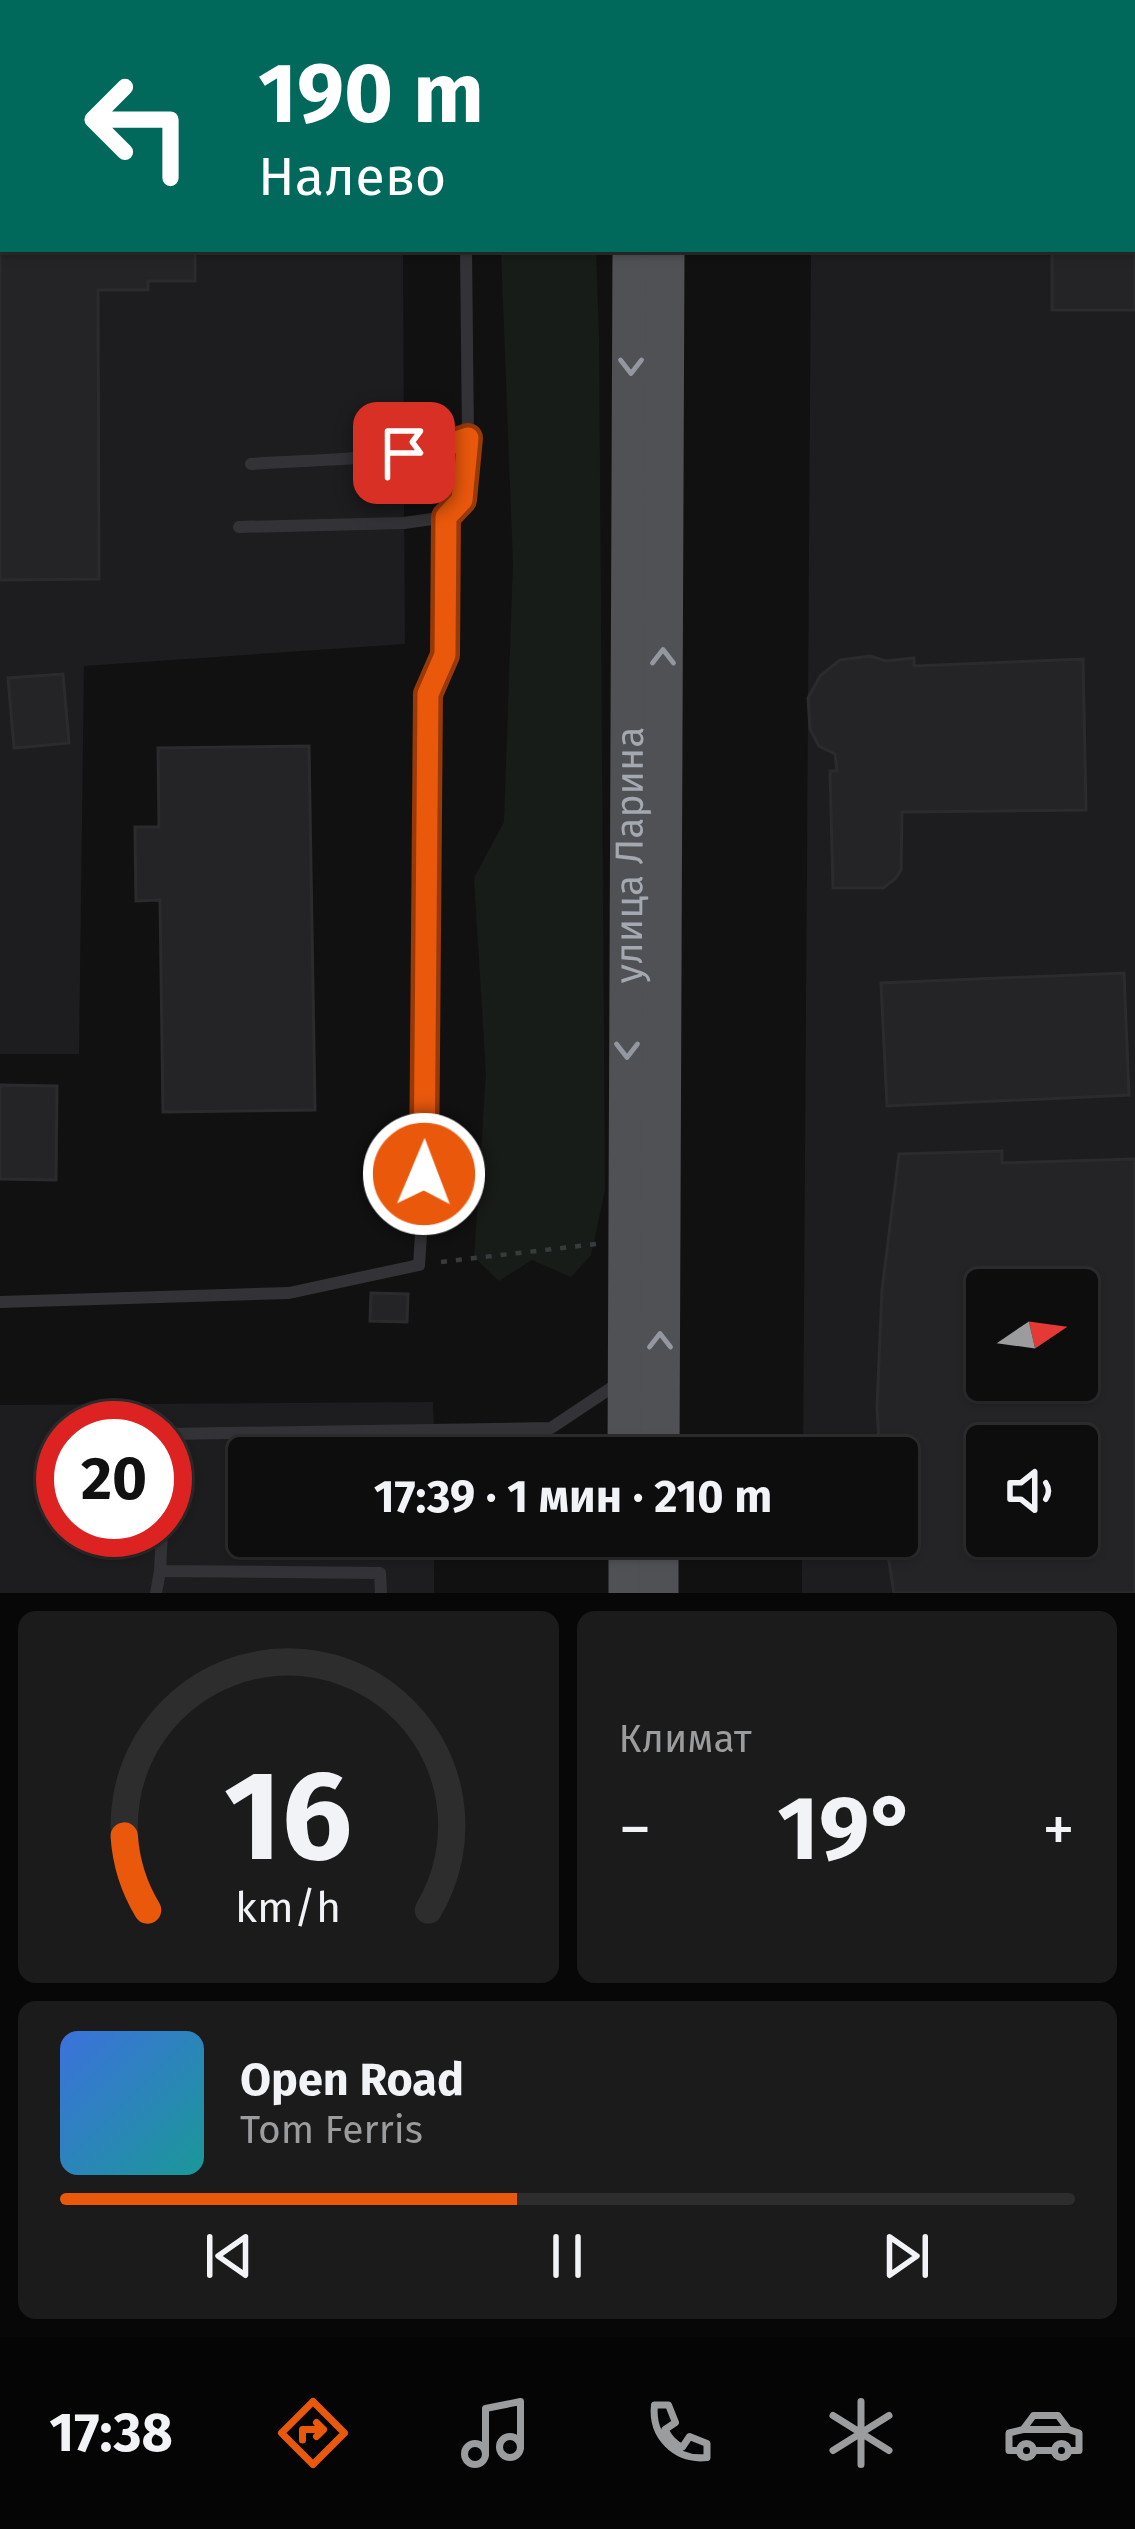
<!DOCTYPE html>
<html lang="ru">
<head>
<meta charset="utf-8">
<style>
  :root { --surface:#0d0d0e; --page:#1b1b1c; --text:#f1f3f6; --muted:#9a9c9e; --line:#2d2d2e; --accent:#ea580c }
  body { margin:0; font-family:"Fira Sans",sans-serif; background:var(--page); color:var(--text); height:100vh; display:flex; flex-direction:column; font-size:45px; white-space:nowrap }
  * { box-sizing:border-box; margin:0 }
  p { font-size:39px; color:var(--muted) }
  .icon { flex:none; width:66px; height:66px; fill:none; stroke:currentColor; stroke-width:2; stroke-linecap:round; stroke-linejoin:round }
  .map { position:relative; height:1593px; overflow:hidden }
  .side { display:flex; flex-direction:column; gap:18px; padding:18px; background:#070708; flex:1 }
  .side>* { flex:none }
  .banner { position:absolute; left:0px; top:0px; width:1137px; height:252px; box-shadow:0 3px 9px #0004,0 0 0 3px var(--line); background:#00695c; color:#fff; overflow:hidden }
  .needle { width:78px; rotate:77deg }
  .buttons { position:absolute; left:966px; top:1269px; display:grid; gap:24px }
  .buttons a { display:grid; place-items:center; width:132px; height:132px; border-radius:12px; background:var(--surface); box-shadow:0 3px 9px #0004,0 0 0 3px var(--line); font-size:60px }
  .speed { position:absolute; left:36px; top:1401px; display:flex; gap:24px; font-size:60px; font-weight:700; text-align:center }
  .speed>* { display:grid; place-content:center; width:156px; height:156px; border-radius:50%; background:var(--surface); box-shadow:0 3px 9px #0004,0 0 0 3px var(--line); line-height:1 }
  .speed .limit { border:18px solid #d22; background:#fff; color:#111 }
  .pin { position:absolute; display:grid; place-items:center; width:102px; height:102px; color:#fff; margin:-51px; border-radius:24px; box-shadow:0 6px 18px #0006 }
  .me { position:absolute; width:132px; margin:-66px; rotate:1deg; stroke-linejoin:round; filter:drop-shadow(0 0 9px #0008) }
  .turn { display:flex; align-items:center; gap:42px; height:252px; padding:0 60px; font-size:54px }
  .turn .icon { width:156px; height:156px; stroke-width:2.5 }
  .turn b { display:block; font-size:84px; line-height:102px }
  .big { font-size:90px; font-weight:700; line-height:1.1 }
  .side .card { flex:1; display:flex; flex-direction:column; justify-content:center; gap:18px; min-width:0; padding:0 42px; border-radius:18px; background:var(--page) }
  .side .dial { align-items:center; gap:0 }
  .dial svg { height:312px; overflow:visible; fill:none; stroke:var(--line); stroke-width:7; stroke-linecap:round; text-anchor:middle }
  .dial text { fill:var(--text); stroke:none }
  .song { display:flex; align-items:center; gap:36px }
  .cover { width:144px; height:144px; border-radius:18px; background:linear-gradient(135deg,hsl(220 70% 55%),hsl(180 70% 35%)) }
  .played { height:12px; border-radius:6px; background:linear-gradient(90deg,var(--accent) 45%,var(--line) 45%) }
  .keys { display:flex; justify-content:space-around; direction:ltr }
  .heat { display:flex; justify-content:space-between; align-items:center; font-size:66px; direction:ltr }
  .side .tiles { flex:1; display:grid; gap:18px; grid-template-columns:1fr 1fr }
  .card:last-child { grid-column:span 2 }
  .trip { position:absolute; left:228px; top:1437px; width:690px; height:120px; border-radius:12px; background:var(--surface); box-shadow:0 3px 9px #0004,0 0 0 3px var(--line); font-weight:700; line-height:120px; text-align:center }
  .tab-bar { display:flex; height:192px; justify-content:space-around; align-items:center; background:#050506; color:var(--muted) }
  .tab-bar .icon { width:84px; height:84px }
  .tab-bar .current { color:var(--accent) }
  .tab-bar b { font-size:54px; color:var(--text) }
  .map>svg:first-child { display:block }
</style>
</head>
<body>
<div class="map">
<svg width="1135" height="1593" viewBox="0 0 1135 1593">
  <rect width="100%" height="100%" fill="#111112"/>
  <path fill="#1d1d1f" fill-rule="evenodd" d="M0,0H385V3H3V249H403L404,462L418,463L419,493L404,494L405,644L84,666L79,1054H0Z
    M817,0H1135V1593H802V1536H897V1458H803L811,249H1134V3H817ZM987,1290H1077V1380H987ZM987,1446H1077V1536H987Z
    M433,1402L435,1458H249V1536H434V1593H0V1405ZM63,1428H165V1530H63Z"/>
  <path fill="#181c18" d="M501,249H596L599,336L605,1190L591,1255L571,1277L532,1260L499,1281L474,1257L486,1074L474,878L504,822L513,564Z"/>
  <path fill="#242426" stroke="#2b2b2e" stroke-width="3" fill-rule="evenodd" d="M0,0H193V3H3V249H195V281H148V290H98L99,579L0,580Z
    M860,0H1135V60L1134,3H860Z
    M1135,110V310H1052V249H1134Z
    M418,463L419,493L383,494L382,464Z
    M870,656L886,661L914,658V666L1083,659L1086,810L902,812L901,870L895,879L883,888H833L830,771H837L835,754L819,746L810,729L808,698L820,676L840,660Z
    M63,674L69,743L14,748L8,678Z
    M309,746L315,1110L163,1112L160,900L136,901L135,827H159L158,748Z
    M1124,973L1129,1095L887,1106L881,983Z
    M0,1085L57,1086L56,1180L0,1179Z
    M1002,1151V1163L1135,1159V1593H894L885,1536H897V1458H880L877,1408L882,1290L899,1154ZM987,1290H1077V1380H987ZM987,1446H1077V1536H987Z
    M371,1293L408,1294L407,1322L370,1321Z
    M426,1440H450V1458H426Z"/>
  <g fill="none" stroke-linecap="round" stroke-linejoin="round">
    <path stroke="#393a3e" stroke-width="4.5" stroke-dasharray="6 9" stroke-linecap="butt" d="M441,1262L596,1244"/>
    <path stroke="#333337" stroke-width="12" d="M465,0V3
      M251,464C323,459 399,461 468,438
      M239,527L404,523L446,517
      M0,1302L289,1293L419,1265L425,1174L428,694L445,655L446,517L462,500L468,438L466,249
      M165,1480L168,1434L551,1428L620,1382
      M162,1530L160,1571L380,1573L381,1593
      M156,1593L160,1571"/>
    <g stroke="#4f5155" stroke-width="39">
      <path d="M633,3V0"/>
      <path d="M668,3V0"/>
      <path id="s1" d="M627,1458L632,249"/>
      <path d="M660,1458L665,249"/>
      <path d="M628,1536V1593"/>
      <path d="M659,1593V1536"/>
    </g>
  </g>
  <defs><path id="oneway-chevron" d="M-2-3.5L2.5 0L-2 3.5" fill="none" stroke-width="1.6" stroke-linecap="round" stroke-linejoin="round" transform="scale(3)"/></defs>
  <g stroke="#93979f">
    <use href="#oneway-chevron" transform="translate(631 366) rotate(90)"/>
    <use href="#oneway-chevron" transform="translate(663 657) rotate(-90)"/>
    <use href="#oneway-chevron" transform="translate(627 1050) rotate(90)"/>
    <use href="#oneway-chevron" transform="translate(660 1341) rotate(-90)"/>
  </g>
  <g fill="none" stroke-linecap="round" stroke-linejoin="round">
    <defs>
      <path id="route" d="M404,453L436,449L468,438L462,500L446,517L445,655L428,694L424,1174"/>
    </defs>
    <use href="#route" stroke="#983908" stroke-width="30"/>
    <use href="#route" stroke="#ea580c" stroke-width="21"/>
  </g>
  <g text-anchor="middle" dominant-baseline="central" stroke-width="12" stroke-linejoin="round" paint-order="stroke">
    <g font-size="39" fill="#a4a9b1" stroke="#0c0c0d">
      <text stroke="none"><textPath href="#s1" startOffset="603">улица Ларина</textPath></text>
    </g>
  </g>
</svg>
<div class="buttons">
<a><svg class="needle" viewBox="-14 -14 28 28"><path d="M0-13l5 13h-10z" fill="#e53935"/><path d="M0 13l5-13h-10z" fill="#9a9c9e"/></svg></a>
<a><svg class="icon" aria-label="sound" viewBox="0 0 24 24"><path d="M4 9h4l5-4v14l-5-4H4zM17 9q2 3 0 6"/></svg></a>
</div>
<div class="speed"><div class="limit">20</div></div>
<div class="pin" style="left:404px;top:453px;background:#d93025"><svg class="icon" aria-label="arrive" viewBox="0 0 24 24"><path d="M6 21V4h12l-3 4 3 4H6"/></svg></div>
<svg class="me" style="left:424px;top:1174px" viewBox="-20 -20 40 40"><circle r="17" fill="#ea580c" stroke="#fff" stroke-width="3"/><path d="M0-11L8 9 0 5-8 9z" fill="#fff"/></svg>
<div class="trip">17:39 · 1 мин · 210 m</div>
<div class="banner">
<div class="turn"><svg class="icon" aria-label="left" viewBox="0 0 24 24"><path d="M17 20v-9H6M10 6l-5 5 5 5"/></svg><div><b>190 m</b>Налево</div></div>
</div>
</div>
<section class="side">
<div class="tiles">
<div class="card dial"><svg viewBox="0 0 100 80">
<path d="M14 69A42 42 0 1 1 86 69"/>
<path d="M14 69A42 42 0 0 1 8 50" stroke="#ea580c"/>
<text x="50" y="56" font-size="32" font-weight="700">16</text>
<text x="50" y="72" font-size="11">km/h</text>
</svg></div>
<div class="card"><p>Климат</p>
<div class="heat"><a>−</a><b class="big">19°</b><a>+</a></div>
</div>
<div class="card">
<div class="song"><i class="cover"></i><div><b>Open Road</b><p>Tom Ferris</p></div></div>
<div class="played"></div>
<div class="keys"><svg class="icon" aria-label="previous" viewBox="0 0 24 24"><path d="M18 5L8 12l10 7zM5 5v14"/></svg><svg class="icon" aria-label="pause" viewBox="0 0 24 24"><path d="M8 5v14M16 5v14"/></svg><svg class="icon" aria-label="next" viewBox="0 0 24 24"><path d="M6 5l10 7-10 7zM19 5v14"/></svg></div>
</div>
</div>
</section>
<nav class="tab-bar">
<b>17:38</b>
<svg class="icon current" aria-label="directions" viewBox="0 0 24 24"><path d="M12 3l9 9-9 9-9-9zM9 14v-3h6M13 9l2 2-2 2"/></svg>
<svg class="icon" aria-label="music" viewBox="0 0 24 24"><path d="M9 18V5l10-2v13"/><circle cx="6" cy="18" r="3"/><circle cx="16" cy="16" r="3"/></svg>
<svg class="icon" aria-label="phone" viewBox="0 0 24 24"><path d="M5 4h4l2 5-3 2q2 4 5 5l2-3 5 2v4C11 20 4 13 5 4z"/></svg>
<svg class="icon" aria-label="climate" viewBox="0 0 24 24"><path d="M12 3v18M4 7l16 10M4 17L20 7"/></svg>
<svg class="icon" aria-label="car" viewBox="0 0 24 24"><path d="M5 17H2v-5l4-1 3-4h7l3 4 3 1v5h-3M9 17h6M6 11h13"/><circle cx="7" cy="17" r="2"/><circle cx="17" cy="17" r="2"/></svg>
</nav>
</body>
</html>
